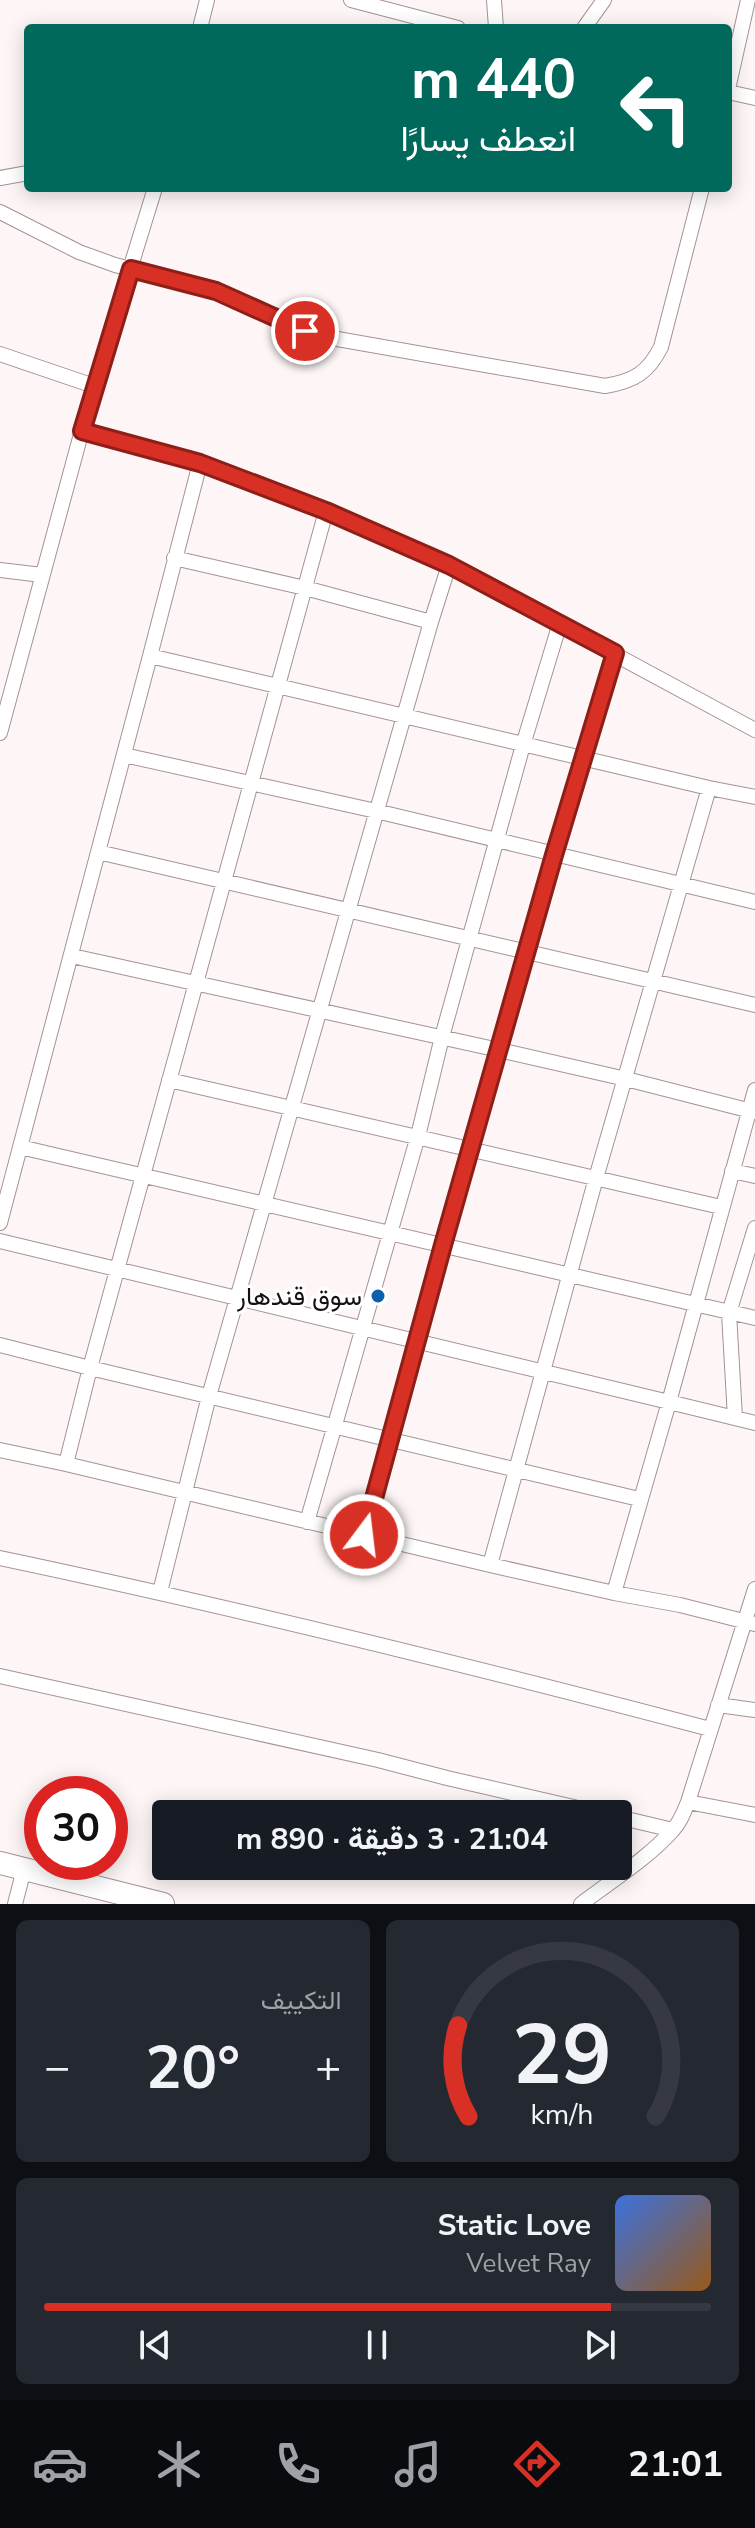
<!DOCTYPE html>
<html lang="ar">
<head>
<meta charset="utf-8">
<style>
  :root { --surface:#171b24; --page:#242831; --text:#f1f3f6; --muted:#9ea1a6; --line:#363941; --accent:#d93025 }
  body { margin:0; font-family:"Nunito Sans",Vazirmatn,sans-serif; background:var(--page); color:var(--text); direction:rtl; height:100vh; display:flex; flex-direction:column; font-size:30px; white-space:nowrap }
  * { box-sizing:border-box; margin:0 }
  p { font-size:26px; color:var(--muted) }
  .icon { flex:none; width:44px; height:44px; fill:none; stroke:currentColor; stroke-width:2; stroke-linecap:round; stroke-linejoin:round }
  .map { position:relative; height:1904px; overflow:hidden; direction:ltr }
  .drawer { display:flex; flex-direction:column; gap:16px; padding:16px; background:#0d0f14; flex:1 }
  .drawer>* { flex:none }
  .hud { position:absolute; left:24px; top:24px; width:708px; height:168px; border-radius:8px; box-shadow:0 4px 20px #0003; direction:rtl; background:#00695c; color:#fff; overflow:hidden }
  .speed { position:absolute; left:24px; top:1776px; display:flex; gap:16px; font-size:40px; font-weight:700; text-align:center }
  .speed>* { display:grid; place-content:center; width:104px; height:104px; border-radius:50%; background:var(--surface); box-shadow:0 4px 20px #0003; line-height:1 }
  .speed .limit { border:12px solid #d22; background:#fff; color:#111 }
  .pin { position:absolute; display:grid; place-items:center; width:68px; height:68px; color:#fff; margin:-34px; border:4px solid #fff; border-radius:50%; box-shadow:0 2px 8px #0007 }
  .me { position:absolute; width:88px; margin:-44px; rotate:15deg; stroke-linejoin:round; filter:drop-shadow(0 0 6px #0008) }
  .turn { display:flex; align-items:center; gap:28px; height:168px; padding:0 24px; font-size:36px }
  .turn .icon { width:104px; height:104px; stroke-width:2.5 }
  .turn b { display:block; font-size:56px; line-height:68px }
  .big { font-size:60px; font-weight:700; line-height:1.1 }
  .drawer .widget { flex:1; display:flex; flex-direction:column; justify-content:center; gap:12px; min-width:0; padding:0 28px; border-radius:12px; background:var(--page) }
  .drawer .dial { align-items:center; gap:0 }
  .dial svg { height:208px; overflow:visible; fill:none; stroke:var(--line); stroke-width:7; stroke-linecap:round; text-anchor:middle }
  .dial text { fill:var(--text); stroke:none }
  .song { display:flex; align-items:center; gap:24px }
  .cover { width:96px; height:96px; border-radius:12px; background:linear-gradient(135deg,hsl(220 70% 55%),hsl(30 70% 35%)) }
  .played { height:8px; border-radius:4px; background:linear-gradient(90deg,var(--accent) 85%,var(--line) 85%) }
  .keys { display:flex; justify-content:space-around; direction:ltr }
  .heat { display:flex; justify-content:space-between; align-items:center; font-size:44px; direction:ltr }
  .drawer .tiles { flex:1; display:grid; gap:16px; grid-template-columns:1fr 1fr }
  .widget:last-child { grid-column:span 2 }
  .trip { position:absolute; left:152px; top:1800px; width:480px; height:80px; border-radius:8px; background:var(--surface); box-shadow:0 4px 20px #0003; font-weight:700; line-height:80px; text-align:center; direction:rtl }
  .tab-bar { display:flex; height:128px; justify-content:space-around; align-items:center; background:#090b0e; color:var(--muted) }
  .tab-bar .icon { width:56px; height:56px }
  .tab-bar .active { color:var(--accent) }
  .tab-bar b { font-size:36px; color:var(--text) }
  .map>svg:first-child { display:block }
</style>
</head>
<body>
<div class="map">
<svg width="755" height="1904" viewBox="0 0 755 1904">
  <rect width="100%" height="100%" fill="#fef6f6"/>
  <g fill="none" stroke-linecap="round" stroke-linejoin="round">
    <defs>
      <path id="street" d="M351,0L458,28
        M494,0L496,28
        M200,28L207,0
        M584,28L604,0
        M728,89L748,0
        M728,92L755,98
        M0,178L28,173
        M0,212L79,252L115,265L216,291L305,331L326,337L605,386C634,381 648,373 661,347L702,188
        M0,354L94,386
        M82,431L200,463L150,656L709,788
        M200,463L326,511L449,565L755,730
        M326,511L90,1368L639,1499
        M0,570L42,575
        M431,622L449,565
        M615,653L554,855L499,1050L626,1079L755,1112
        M150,656L98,852L755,1005
        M0,733L94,386L155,188
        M124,755L376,811L755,902
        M755,797L709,788L596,1178L490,1565L614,1593L680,1605L755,1624
        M72,956L499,1050L443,1245L364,1535L490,1565
        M169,1080L721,1207
        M20,1147L755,1318
        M732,1171L755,1176
        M0,1223L98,852
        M0,1241L669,1402L755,1090
        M0,1345L90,1368L66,1464L364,1535
        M735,1418L729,1313L755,1228
        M0,1450L66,1464
        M307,1522L418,1136L442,1037L523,745L560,623
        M0,1558C238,1608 475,1667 710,1729
        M160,1592L209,1396L431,622L305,588L174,558
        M614,1593L669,1402L755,1423
        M0,1676L378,1760L447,1778L604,1814
        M718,1705L755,1710
        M688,1802L755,1815
        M618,1817L673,1830
        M15,1904L24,1869
        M581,1904C611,1881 647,1859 672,1831C680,1823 684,1812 688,1802L755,1589"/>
      <path id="primary" d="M0,1863L163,1904"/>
    </defs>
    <use href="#street" stroke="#a49393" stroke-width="16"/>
    <use href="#primary" stroke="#a49393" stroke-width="24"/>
    <use href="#street" stroke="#fff" stroke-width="14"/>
    <use href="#primary" stroke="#fff" stroke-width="22"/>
  </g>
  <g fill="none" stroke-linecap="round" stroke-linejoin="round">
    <defs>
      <path id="route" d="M305,331L216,291L131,269L82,431L200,463L326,511L449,565L615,653L554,855L443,1245L364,1535"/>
    </defs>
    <use href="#route" stroke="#8d1f18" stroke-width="20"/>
    <use href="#route" stroke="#d93025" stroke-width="14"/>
  </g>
  <circle fill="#0b60ae" stroke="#fff" stroke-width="3" cx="378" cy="1296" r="8"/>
  <g text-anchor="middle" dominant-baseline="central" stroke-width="6" stroke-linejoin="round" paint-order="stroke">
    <g font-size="26" fill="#161010" stroke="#fff" text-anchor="end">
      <text x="362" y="1296">سوق قندهار</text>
    </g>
  </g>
</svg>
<div class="speed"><div class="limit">30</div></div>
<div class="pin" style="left:305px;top:331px;background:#d93025"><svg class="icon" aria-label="arrive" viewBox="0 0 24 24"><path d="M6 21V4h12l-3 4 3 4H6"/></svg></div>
<svg class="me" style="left:364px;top:1535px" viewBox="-20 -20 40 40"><circle r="17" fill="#d93025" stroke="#fff" stroke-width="3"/><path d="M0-11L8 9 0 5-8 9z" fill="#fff"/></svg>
<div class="trip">21:04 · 3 دقيقة · 890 m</div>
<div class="hud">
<div class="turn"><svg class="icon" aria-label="left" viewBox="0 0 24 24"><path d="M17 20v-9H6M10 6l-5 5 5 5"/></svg><div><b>440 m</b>انعطف يسارًا</div></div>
</div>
</div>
<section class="drawer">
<div class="tiles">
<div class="widget dial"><svg viewBox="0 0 100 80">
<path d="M14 69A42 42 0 1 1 86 69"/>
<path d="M14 69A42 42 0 0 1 10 34" stroke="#d93025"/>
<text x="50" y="56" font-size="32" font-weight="700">29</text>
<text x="50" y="72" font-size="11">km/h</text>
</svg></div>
<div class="widget"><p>التكييف</p>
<div class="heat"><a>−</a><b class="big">20°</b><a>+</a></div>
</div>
<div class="widget">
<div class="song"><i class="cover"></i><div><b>Static Love</b><p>Velvet Ray</p></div></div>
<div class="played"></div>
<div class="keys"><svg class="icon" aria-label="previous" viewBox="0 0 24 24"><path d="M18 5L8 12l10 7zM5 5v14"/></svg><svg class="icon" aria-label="pause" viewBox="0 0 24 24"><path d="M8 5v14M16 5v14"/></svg><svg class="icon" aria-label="next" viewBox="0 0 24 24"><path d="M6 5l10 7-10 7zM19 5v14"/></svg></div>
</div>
</div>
</section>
<nav class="tab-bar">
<b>21:01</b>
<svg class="icon active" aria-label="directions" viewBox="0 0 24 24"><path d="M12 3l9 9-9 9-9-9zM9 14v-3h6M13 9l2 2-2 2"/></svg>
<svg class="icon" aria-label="music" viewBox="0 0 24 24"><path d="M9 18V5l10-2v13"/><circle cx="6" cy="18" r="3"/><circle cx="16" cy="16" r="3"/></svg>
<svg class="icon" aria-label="phone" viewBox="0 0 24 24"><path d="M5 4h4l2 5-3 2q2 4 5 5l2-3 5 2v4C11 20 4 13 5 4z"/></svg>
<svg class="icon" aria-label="climate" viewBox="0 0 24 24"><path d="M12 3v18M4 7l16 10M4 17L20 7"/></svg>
<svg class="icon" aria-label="car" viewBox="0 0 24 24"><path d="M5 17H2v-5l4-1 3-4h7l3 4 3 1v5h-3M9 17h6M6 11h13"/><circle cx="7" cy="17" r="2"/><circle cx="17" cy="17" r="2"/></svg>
</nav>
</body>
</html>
